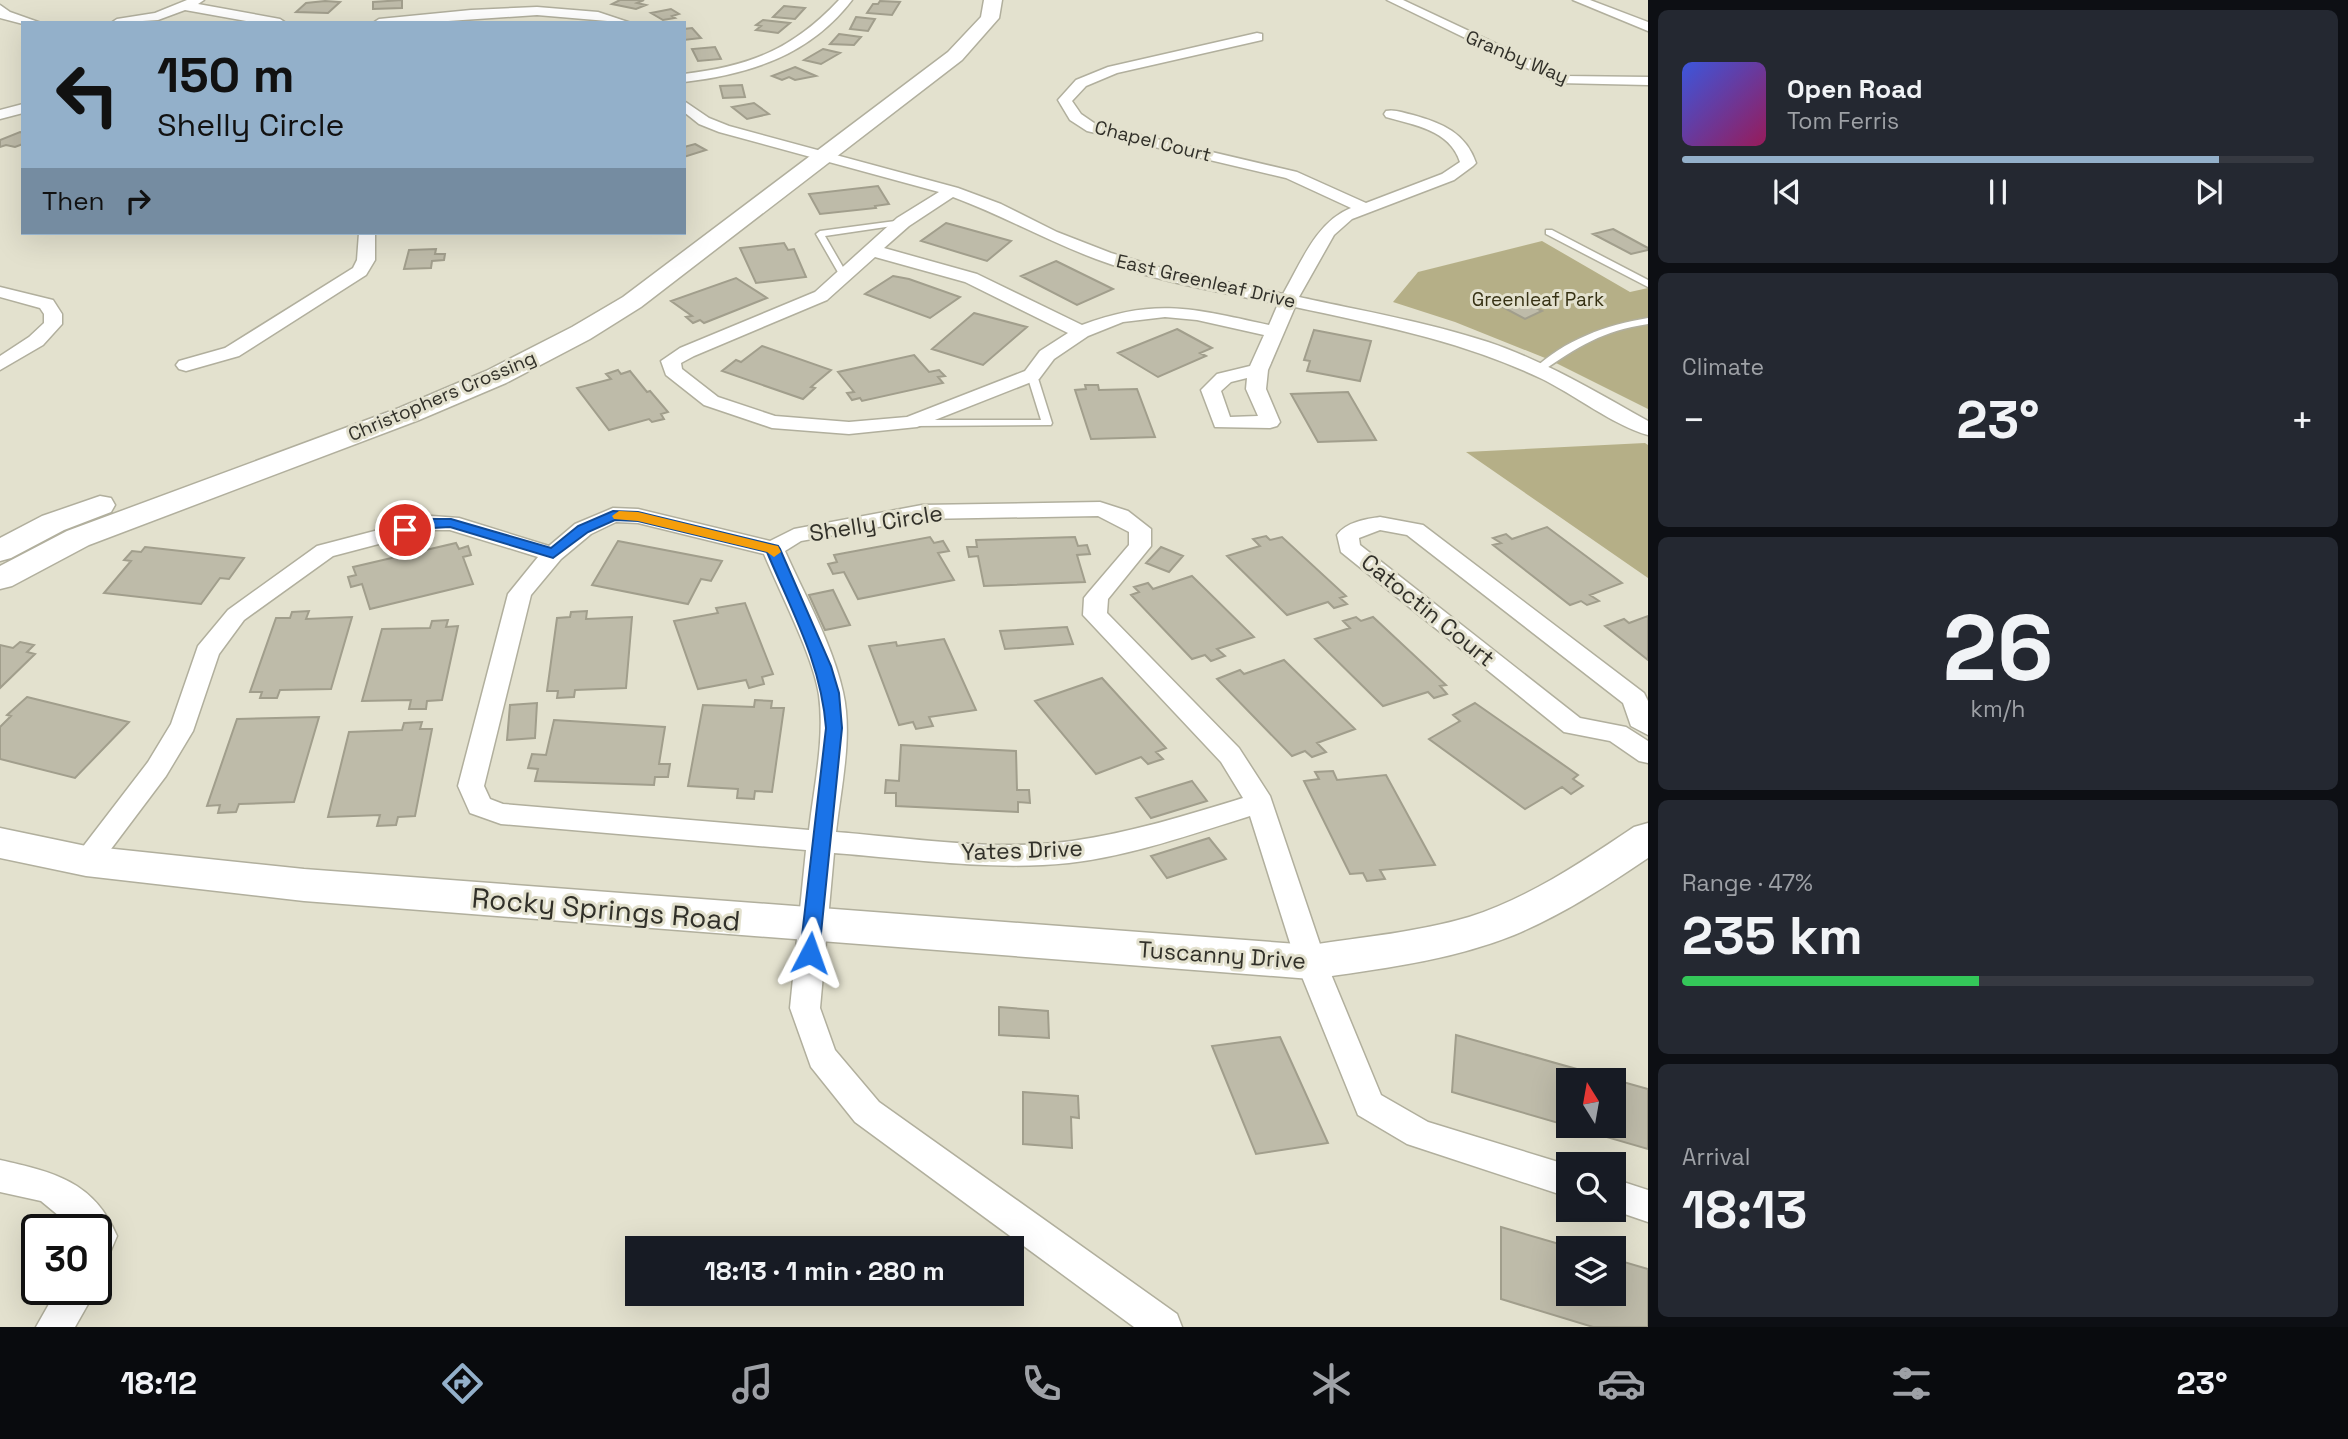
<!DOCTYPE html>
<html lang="en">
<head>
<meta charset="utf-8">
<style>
  :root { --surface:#171b24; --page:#242831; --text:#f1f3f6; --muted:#9ea1a6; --line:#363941; --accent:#93b0ca }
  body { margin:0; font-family:"Space Grotesk",sans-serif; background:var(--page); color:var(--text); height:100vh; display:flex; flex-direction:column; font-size:26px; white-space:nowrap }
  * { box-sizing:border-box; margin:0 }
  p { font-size:23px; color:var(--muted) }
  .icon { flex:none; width:38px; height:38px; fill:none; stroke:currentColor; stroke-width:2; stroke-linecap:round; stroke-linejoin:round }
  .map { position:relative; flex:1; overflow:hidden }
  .drawer { display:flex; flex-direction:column; gap:10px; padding:10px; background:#0d0f14; width:700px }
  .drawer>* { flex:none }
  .hud { position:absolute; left:21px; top:21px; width:665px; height:214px; border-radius:0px; box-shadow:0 7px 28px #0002; background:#93b0ca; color:#111; overflow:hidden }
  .needle { width:46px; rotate:349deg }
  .fabs { position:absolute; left:1556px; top:1068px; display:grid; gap:14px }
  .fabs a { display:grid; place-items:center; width:70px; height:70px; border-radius:0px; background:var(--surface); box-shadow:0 7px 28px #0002; font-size:35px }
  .speed { position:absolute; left:21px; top:1214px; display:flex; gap:14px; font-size:35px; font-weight:700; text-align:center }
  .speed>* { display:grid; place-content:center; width:91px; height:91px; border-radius:50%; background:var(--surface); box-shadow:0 7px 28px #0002; line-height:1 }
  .speed .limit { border:4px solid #111; border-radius:10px; background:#fff; color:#111 }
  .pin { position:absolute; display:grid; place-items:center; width:60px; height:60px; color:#fff; margin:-30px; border:4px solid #fff; border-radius:50%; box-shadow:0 2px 7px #0007 }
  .me { position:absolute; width:77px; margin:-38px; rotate:4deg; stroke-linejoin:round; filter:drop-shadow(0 0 5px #0008) }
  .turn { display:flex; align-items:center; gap:24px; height:147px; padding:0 21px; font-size:32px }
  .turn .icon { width:91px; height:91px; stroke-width:2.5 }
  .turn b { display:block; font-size:49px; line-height:60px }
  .then { display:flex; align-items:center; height:66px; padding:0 21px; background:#0003; gap:14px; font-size:26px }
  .big { font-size:52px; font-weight:600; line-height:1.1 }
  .drawer .card { flex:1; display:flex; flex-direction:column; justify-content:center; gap:10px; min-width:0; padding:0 24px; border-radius:10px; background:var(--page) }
  .drawer .dial { align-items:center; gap:0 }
  .dial b { font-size:91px; line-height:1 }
  .song { display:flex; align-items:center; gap:21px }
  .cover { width:84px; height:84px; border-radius:10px; background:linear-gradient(135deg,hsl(230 70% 55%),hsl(330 70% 35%)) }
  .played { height:7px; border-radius:4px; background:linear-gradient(90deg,var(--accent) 85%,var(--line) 85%) }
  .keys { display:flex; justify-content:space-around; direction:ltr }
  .heat { display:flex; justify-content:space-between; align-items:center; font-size:38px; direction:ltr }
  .charge { height:10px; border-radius:5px; background:linear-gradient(90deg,#34c759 47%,var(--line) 0) }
  .trip { position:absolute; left:625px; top:1236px; width:399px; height:70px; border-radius:0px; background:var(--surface); box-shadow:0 7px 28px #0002; font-weight:600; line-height:70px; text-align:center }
  .tabs { display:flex; height:112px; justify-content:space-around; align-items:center; background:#090b0e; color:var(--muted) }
  .tabs .icon { width:49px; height:49px }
  .tabs .on { color:var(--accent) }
  .tabs b { font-size:32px; color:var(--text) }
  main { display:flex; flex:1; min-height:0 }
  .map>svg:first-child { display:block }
</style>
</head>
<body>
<main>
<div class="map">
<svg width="1648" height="1327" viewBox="0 0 1648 1327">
  <rect width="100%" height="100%" fill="#e3e1ce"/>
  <path fill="#b5af87" d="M1542,241L1630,292L1648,288V409L1550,360L1455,322L1393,302L1418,272Z
    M1645,443L1648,445V578L1466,452Z"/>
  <path fill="#bebba9" stroke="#a19e8c" stroke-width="2" fill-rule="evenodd" d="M402,0V8L373,9V2Z
    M620,0H644L637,3L646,5L636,9L612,4Z
    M325,1L340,2L328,13L296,12L306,3Z
    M880,1L900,2L892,15L867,13L873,4H878Z
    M784,6L805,8L795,19L773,17Z
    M671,9L679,14L672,16L675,18L663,20L651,13Z
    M856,17L875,19L868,31L850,29Z
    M763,20L790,23L778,33L756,30L761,26L756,25Z
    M692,28L701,38L684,40V29Z
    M839,34L861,37L854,45L830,44Z
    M715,47L721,59L698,61L692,49Z
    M823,49L840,53L821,64L804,60Z
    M795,67L816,76L795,80L789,77L782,80L772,76Z
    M742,85L745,97L723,98L720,86Z
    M754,103L769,114L747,119L732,107Z
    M20,132L23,133V144L15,147L6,145L0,147V140Z
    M695,144L706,150L684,157V147Z
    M878,186L889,204L875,206L876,208L820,214L809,194Z
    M946,223L1011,241L987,261L921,241Z
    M1613,229L1648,248V250L1631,254L1593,234Z
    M784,243L788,250L794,249L806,277L756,283L740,248Z
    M436,249L435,254H445L444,260L432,261L431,268L404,269L409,250Z
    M1056,261L1113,289L1077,305L1021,276Z
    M893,276L909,279L960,297L930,318L865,294Z
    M736,278L767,298L704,323L700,320L693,323L686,317L692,316L671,301Z
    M1514,297L1542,311L1525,319L1497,304Z
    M974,313L1027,327L983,365L932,349Z
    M1177,329L1212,348L1200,353L1206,356L1158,377L1118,353Z
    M1314,330L1371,341L1360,381L1307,371L1310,361L1304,360Z
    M762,346L831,370L811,387L815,388L803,399L722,371L736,360L741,362Z
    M914,355L929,372L939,370L945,376L938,377L943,383L862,401L860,398L852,400L847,393L854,392L838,372Z
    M618,370L621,374L630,371L647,392L650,391L668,412L661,414L664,419L652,422L649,419L609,430L577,388L611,379L606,374Z
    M1085,385H1098L1099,390L1137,389L1155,437L1091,439L1075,390L1086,389Z
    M1348,392L1376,440L1318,442L1291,394Z
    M1547,527L1622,583L1590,595L1599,601L1587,605L1581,601L1570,605L1493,545L1501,543L1493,538L1506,534L1512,539Z
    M1266,536L1270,540L1282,537L1346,596L1340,598L1347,604L1334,608L1328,602L1287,615L1227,556L1260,546L1253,539Z
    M930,537L934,543L943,541L949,551L938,553L954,580L858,599L844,572L833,574L828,564L837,562L834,555Z
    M1075,537L1078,546L1087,545L1090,554L1077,555L1085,582L984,586L978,556L969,557L967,547H977L976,540Z
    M618,541L722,561L711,581L701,579L688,604L592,585Z
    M456,543L459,549L468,546L471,555L463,557L473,584L370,609L362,584L351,587L348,577L356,575L353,567Z
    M145,547L244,558L229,579L220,578L201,604L104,593L131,561L124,560L132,551L141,552Z
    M1161,547L1183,556L1169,572L1146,563Z
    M1192,576L1254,637L1217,649L1225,656L1211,661L1205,655L1192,659L1131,595L1139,592L1134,587L1148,583L1153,589Z
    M833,590L850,625L825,630L809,595Z
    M745,603L773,674L762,677L764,684L749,688L746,680L698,689L674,621L718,613L716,608Z
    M309,611L306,619L352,617L331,689L280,690L277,698H260L262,692H250L276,618H290L292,612Z
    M587,611L586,619L632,617L626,688L575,690L574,697L557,698L558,691H547L557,618L570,617L571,612Z
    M1648,616V660L1605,626L1624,619L1629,623Z
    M1356,617L1361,621L1373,617L1446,685L1440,686L1447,694L1434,698L1428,692L1383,706L1315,639L1350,628L1343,621Z
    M448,620L446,627L458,626L442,700L427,701L426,709H409L411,700L362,701L382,629L430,628L432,621Z
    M1067,627L1073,644L1005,649L1000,631Z
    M944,639L976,710L929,717L933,726L916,729L913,722L899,725L869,646L896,642L897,646Z
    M20,642L34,645L27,652L35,654L0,688V645L13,648Z
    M1284,660L1355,729L1317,743L1326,752L1312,757L1305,751L1292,756L1217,679L1240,670L1244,674Z
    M1102,678L1166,748L1156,752L1163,759L1148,764L1141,757L1096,774L1035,701Z
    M27,697L129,722L75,778L0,759V727L11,716L7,715Z
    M755,700L772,701L771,708H784L772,792L755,791L754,799L737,798L738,789L688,786L703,705L754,707Z
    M537,703L535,738L507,740L510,705Z
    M1475,703L1578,775L1573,779L1583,786L1571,794L1562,787L1525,809L1429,739L1460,721L1453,715Z
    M319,717L294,802L239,804L236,812L218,813L220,805L207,806L237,719Z
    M554,720L665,727L659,764H670L668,777H655L654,785L535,781L538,769L528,768L532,754L546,755Z
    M422,722L420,729H432L415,816L398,817L396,825L377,826L380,815L328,817L349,732L402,730L404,723Z
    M901,745L1016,751L1017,790H1029L1030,803L1018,802V812L896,806V793H885L886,780L899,781Z
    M1333,771L1337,780L1386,775L1435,865L1380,870L1385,879L1367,881L1363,873L1350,874L1304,781L1319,779L1315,772Z
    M1192,781L1207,801L1151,818L1136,798Z
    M1209,838L1226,859L1167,878L1151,856Z
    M999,1007L1048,1011L1049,1038L999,1035Z
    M1456,1035L1648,1089V1149L1452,1092ZM1568,1080H1614V1125H1568Z
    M1280,1037L1328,1143L1256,1154L1212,1046Z
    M1023,1092L1078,1096L1079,1118L1071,1117L1072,1148L1023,1144Z
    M1501,1227L1573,1248H1568V1293H1614V1259L1648,1269V1327H1593L1501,1299Z"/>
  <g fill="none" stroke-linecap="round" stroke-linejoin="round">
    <defs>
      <path id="lane" d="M903,220H906V224L825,236L847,274L843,277L839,274L816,234L820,231Z
        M1546,230H1552L1648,280V287L1546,234Z
        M1648,318V324C1602,331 1579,346 1541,372H1535L1533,370C1564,340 1606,325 1648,318Z
        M1032,372L1037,375L1052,423L1051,425L912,426L907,423L912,420H1041L1027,375Z"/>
      <path id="street" d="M187,0H204L198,4L280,19L286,23H257L185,10L158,20L111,23L117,19L155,13Z
        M839,0H852C810,55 751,74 684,82V74C751,66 793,49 839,0Z
        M1387,0H1403L1565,76L1648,77V85L1558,83Z
        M1573,0H1590L1648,22V31Z
        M0,5L10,12L41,23L23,24L0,18Z
        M537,7L598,12L631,23L537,15L419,23H373L379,19L471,10Z
        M1257,33L1262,34V40L1117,73L1086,86L1072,101L1081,114L1097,125L1297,172L1366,203L1442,174L1460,162C1450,130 1414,125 1386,117L1384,114L1386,111C1395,109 1404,113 1413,115C1442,123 1466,133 1476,163L1473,166L1454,180L1352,219L1334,235L1299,297C1363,311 1427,322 1488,342C1545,361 1596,392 1648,421V435C1616,427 1572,393 1540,378C1462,341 1379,325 1295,307L1268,370L1266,389L1280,422L1277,426L1270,428L1215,427L1201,390L1217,374L1250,366L1264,335L1197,320L1165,317L1123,322L1088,336L1054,359L1039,379L917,427L849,434L772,428L704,405L666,375L661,361L680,348L815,292L897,218L939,192L719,132L699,124L684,112V101L709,118L729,126L958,188L1001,204L1057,232L1111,253L1165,269L1283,294C1301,263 1316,222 1351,208L1286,178L1087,131L1070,120L1058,100L1076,80L1108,67ZM953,197C1002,215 1047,241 1096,259C1154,281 1217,291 1278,304L1269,325C1195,309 1156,297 1082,325L977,274L884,248L909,226ZM875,257L965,282L1068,333L1040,351L1025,371L907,417L849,422L775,416L718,397L682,369L681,363L694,356L827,300ZM1247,378L1246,389L1258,416L1230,417L1221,391L1231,382Z
        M23,104V113L0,119V110Z
        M359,233H375V260L366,275L239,356L186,371L179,369L176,365L179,361L225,348L353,268L357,260Z
        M0,287L53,300L62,314V324L43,345L0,370V356L29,337L44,323V314L40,308L0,297Z
        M1100,502L1128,511L1151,529V546L1108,599L1107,613L1239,748L1270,796L1326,962L1381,1095L1428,1122L1568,1165V1197L1407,1144L1358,1115L1296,962L1250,816C1192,834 1131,856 1069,863C991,871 912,859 834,853L820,1008L835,1050L879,1102L1177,1314L1182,1327H1134L855,1122L811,1067L790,1008L806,850L501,824L470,813L458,786L508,594L538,557L450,530H432L333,556L244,620L219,654L193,731L166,776L96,869L86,872L76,869L72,861L148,762L171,724L198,646L228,610L317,546L432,516L459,518L549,546L575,524L613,508L638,509L770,541L794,529L922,505ZM1098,516L1129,532V545L1088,593L1084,598L1083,615L1221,762L1243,798C1187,815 1130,833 1072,841C995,852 913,838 836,832C841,787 853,736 843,692C832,643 805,596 785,551L801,541L922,519ZM616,522L638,523L764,554C780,593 813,655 819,695C825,739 814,786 809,830L503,804L490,799L484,786L531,595L561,559L591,534Z
        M1380,517L1423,525L1644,693L1648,701V735L1631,726L1623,703L1407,535L1380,530L1359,538L1360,545L1580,718L1626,727L1648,741V763L1639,761L1610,741L1564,732L1341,552L1337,535C1346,522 1366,519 1380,517Z
        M0,1160C53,1172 94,1181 117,1236L108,1257L96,1262V1230H76L41,1201L0,1192Z
        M1614,1179L1648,1190V1222L1610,1209H1614Z
        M57,1290H96L75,1327H36Z"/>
      <path id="secondary" d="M984,0H1002L999,18L962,60L641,307L590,339L506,383L419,420L89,545L12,586L0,589V566L67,531L399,408L486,371L572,327L623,297L948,52L981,17Z
        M100,496L111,498L115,505L111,512L64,530L11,558L0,561V538L42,516Z
        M1648,823V858C1605,887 1562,915 1514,935C1449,961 1380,969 1311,979L304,901L86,876L0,858V828L86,846L304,869L1311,945C1364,937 1418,932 1469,917C1529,898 1583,861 1634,827Z"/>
    </defs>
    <use href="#lane" stroke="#b1af9d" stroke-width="3"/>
    <use href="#street" stroke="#b1af9d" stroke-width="3"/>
    <use href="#secondary" stroke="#b1af9d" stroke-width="3"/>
    <use href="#lane" fill="#fff" fill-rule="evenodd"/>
    <use href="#street" fill="#fff" fill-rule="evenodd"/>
    <use href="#secondary" fill="#fff" fill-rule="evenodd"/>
  </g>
  <path fill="#1a73e8" stroke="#114b97" stroke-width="2" d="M613,511L638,512L778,546L780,549L831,666L839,693L842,728L819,953L816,959L810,961L803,959L800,953L826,728C821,663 792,612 767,552L638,521L615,520L588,532L553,558L450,527L432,528L405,534L398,530L400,527L432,519H451L551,548L578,526Z"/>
  <path fill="#f59e0b" d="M619,511L638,512L773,545L778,546L781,552L774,557L767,552L638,521L614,519L612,516Z"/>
  <g text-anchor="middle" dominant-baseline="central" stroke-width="6" stroke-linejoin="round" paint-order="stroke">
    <g font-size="19" fill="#313029" stroke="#e3e1ce">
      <text transform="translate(1517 57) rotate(23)">Granby Way</text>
      <text transform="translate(1153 141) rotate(14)">Chapel Court</text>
      <text transform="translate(1206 281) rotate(13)">East Greenleaf Drive</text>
      <text transform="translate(442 396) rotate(-23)">Christophers Crossing</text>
    </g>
    <g font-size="19" fill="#353012" stroke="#e3e1ce">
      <text x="1538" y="299">Greenleaf Park</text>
    </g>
    <g font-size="23" fill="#313029" stroke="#e3e1ce">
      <text transform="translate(876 523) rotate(-9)">Shelly Circle</text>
      <text transform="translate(1428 610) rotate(39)">Catoctin Court</text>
      <text transform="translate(1022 850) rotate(-2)">Yates Drive</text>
      <text transform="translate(1222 955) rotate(4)">Tuscanny Drive</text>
    </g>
    <g font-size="28" fill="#313029" stroke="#e3e1ce">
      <text transform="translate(606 909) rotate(5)">Rocky Springs Road</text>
    </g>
  </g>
</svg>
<div class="fabs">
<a><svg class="needle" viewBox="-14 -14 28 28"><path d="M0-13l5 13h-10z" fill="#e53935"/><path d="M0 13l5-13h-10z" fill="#9ea1a6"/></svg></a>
<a><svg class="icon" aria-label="search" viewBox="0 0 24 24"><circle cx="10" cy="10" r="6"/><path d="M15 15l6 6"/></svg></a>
<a><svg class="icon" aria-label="layers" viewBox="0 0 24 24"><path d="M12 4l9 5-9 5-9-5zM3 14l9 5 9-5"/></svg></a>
</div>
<div class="speed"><div class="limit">30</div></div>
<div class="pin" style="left:405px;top:530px;background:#d93025"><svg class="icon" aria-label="arrive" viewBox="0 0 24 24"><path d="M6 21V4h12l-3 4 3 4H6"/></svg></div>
<svg class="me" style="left:810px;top:953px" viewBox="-20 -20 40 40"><path d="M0-17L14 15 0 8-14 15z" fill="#1a73e8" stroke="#fff" stroke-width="4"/></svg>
<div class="trip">18:13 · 1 min · 280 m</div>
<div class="hud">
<div class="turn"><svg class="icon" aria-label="left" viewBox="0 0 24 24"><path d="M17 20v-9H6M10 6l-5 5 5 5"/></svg><div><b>150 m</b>Shelly Circle</div></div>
<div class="then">Then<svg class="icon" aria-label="right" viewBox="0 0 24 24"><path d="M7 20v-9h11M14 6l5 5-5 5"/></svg></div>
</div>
</div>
<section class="drawer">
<div class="card">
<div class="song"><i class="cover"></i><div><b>Open Road</b><p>Tom Ferris</p></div></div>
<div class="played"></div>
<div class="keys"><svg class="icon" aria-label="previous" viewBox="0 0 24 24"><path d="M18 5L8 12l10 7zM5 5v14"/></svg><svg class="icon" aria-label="pause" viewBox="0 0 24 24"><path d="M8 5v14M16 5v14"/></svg><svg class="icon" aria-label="next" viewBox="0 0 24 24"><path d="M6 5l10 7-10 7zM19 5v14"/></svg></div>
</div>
<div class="card"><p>Climate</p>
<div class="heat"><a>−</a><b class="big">23°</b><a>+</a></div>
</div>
<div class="card dial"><b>26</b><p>km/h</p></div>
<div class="card"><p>Range · 47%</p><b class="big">235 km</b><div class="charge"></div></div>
<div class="card"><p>Arrival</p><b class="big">18:13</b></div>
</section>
</main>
<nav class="tabs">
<b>18:12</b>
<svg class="icon on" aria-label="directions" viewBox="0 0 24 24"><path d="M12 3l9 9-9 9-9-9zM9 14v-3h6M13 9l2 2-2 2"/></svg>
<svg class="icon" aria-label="music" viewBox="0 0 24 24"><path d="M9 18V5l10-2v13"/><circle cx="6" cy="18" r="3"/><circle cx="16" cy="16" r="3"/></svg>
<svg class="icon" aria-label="phone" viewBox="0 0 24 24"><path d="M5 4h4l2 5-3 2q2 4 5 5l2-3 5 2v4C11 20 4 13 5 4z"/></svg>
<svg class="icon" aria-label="climate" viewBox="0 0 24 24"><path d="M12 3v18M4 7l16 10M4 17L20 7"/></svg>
<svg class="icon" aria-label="car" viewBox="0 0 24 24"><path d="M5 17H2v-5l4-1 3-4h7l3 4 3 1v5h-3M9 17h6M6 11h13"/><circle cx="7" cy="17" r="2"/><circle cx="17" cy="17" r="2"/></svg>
<svg class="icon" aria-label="filters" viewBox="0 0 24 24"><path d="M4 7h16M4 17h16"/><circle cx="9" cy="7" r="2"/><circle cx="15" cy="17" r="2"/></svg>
<b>23°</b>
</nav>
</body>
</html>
